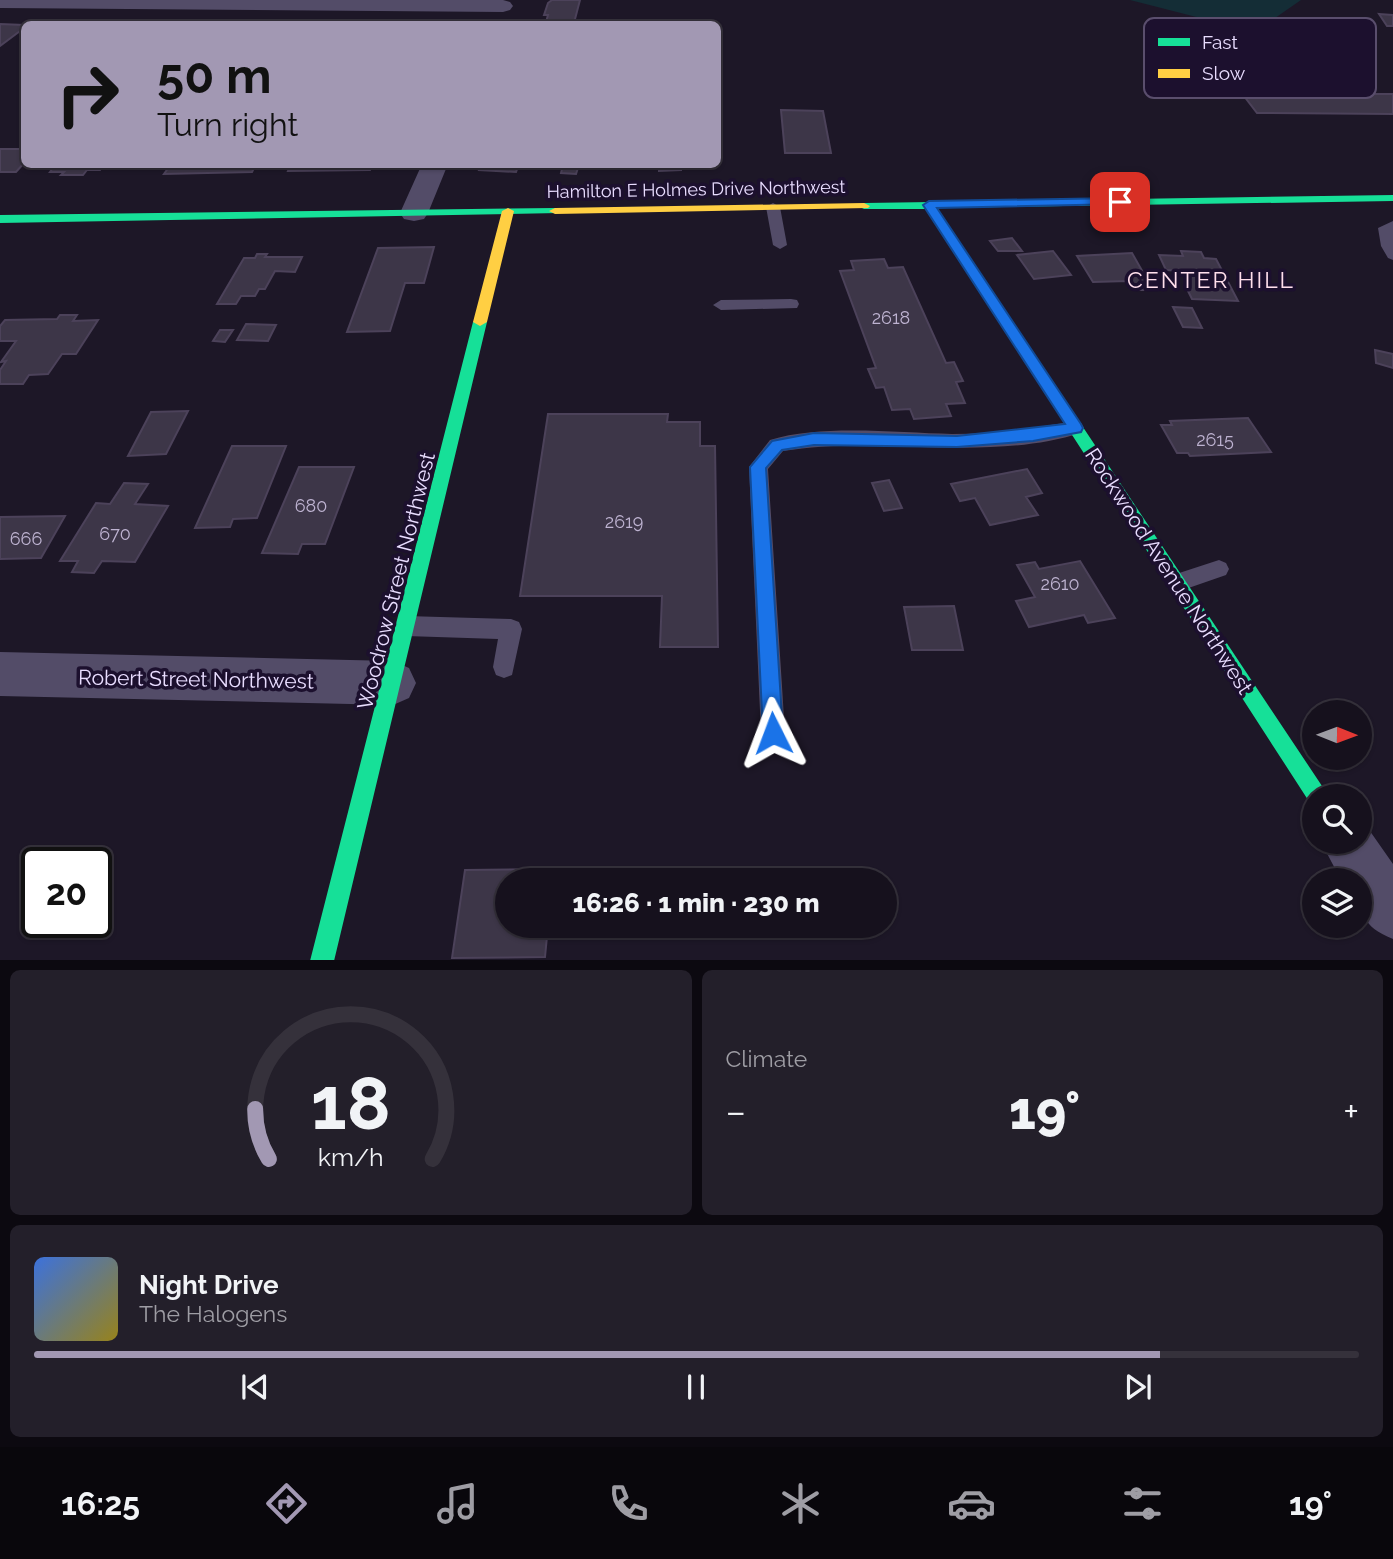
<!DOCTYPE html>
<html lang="en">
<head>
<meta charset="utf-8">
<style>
  :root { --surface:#16111d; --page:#231f2a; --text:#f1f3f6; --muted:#9e9da4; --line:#35313b; --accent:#a298b3 }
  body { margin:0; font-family:Raleway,sans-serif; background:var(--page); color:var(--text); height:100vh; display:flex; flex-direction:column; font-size:26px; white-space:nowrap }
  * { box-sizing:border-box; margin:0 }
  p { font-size:23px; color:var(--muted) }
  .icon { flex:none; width:38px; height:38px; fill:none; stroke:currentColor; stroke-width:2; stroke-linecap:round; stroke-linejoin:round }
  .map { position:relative; height:960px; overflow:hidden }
  .side { display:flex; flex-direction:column; gap:10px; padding:10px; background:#0c0910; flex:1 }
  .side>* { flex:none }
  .top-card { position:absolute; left:21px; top:21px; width:700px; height:147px; border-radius:10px; box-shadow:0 2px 5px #0004,0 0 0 2px var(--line); background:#a298b3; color:#111; overflow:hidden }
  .needle { width:46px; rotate:91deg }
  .tools { position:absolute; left:1302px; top:700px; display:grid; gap:14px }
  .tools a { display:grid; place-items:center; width:70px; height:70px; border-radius:50%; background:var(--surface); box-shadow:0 2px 5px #0004,0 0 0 2px var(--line); font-size:35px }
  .speed { position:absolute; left:21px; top:847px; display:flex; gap:14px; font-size:35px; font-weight:700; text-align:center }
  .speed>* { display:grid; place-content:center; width:91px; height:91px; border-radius:50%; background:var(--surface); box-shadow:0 2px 5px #0004,0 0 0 2px var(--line); line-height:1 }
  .speed .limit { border:4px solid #111; border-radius:10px; background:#fff; color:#111 }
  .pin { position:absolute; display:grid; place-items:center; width:60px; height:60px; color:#fff; margin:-30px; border-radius:14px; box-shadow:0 4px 10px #0006 }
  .me { position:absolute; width:77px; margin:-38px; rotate:357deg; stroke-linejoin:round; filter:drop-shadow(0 0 5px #0008) }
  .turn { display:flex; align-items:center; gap:24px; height:147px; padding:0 21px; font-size:32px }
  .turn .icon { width:91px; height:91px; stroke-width:2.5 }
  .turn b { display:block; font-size:49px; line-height:60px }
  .big { font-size:52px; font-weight:800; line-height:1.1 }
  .side .card { flex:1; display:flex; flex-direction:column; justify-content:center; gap:10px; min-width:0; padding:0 24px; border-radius:10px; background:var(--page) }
  .side .dial { align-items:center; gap:0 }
  .dial svg { height:182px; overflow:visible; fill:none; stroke:var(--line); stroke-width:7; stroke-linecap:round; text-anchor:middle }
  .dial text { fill:var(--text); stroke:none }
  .song { display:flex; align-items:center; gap:21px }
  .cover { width:84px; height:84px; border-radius:10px; background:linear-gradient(135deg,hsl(220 70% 55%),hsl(50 70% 35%)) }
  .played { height:7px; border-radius:4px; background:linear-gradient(90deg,var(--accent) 85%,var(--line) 85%) }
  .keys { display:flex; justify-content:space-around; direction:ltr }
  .heat { display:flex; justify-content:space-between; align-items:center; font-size:38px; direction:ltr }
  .side .tiles { flex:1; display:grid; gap:10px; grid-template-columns:1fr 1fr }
  .card:last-child { grid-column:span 2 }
  .trip { position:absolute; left:495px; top:868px; width:402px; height:70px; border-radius:35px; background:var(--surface); box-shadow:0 2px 5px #0004,0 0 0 2px var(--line); font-weight:800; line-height:70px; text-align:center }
  .tabs { display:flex; height:112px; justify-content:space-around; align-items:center; background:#09070c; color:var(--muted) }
  .tabs .icon { width:49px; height:49px }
  .tabs .active { color:var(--accent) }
  .tabs b { font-size:32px; color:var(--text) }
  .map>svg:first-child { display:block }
</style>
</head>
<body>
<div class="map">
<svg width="1393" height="961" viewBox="0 0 1393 961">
  <rect width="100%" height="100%" fill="#1d1727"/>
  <path fill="#142d36" d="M1130,0H1301L1255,32Z"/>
  <path fill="#3d3648" stroke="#4c425a" stroke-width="2" d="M552,0H580L574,23L546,22L548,15H544L548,3Z
    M1379,14L1393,15V26H1387Z
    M0,24L24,25V28L0,46Z
    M1303,94H1393V114L1257,113L1244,96L1306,97Z
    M781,110L823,111L831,153H785Z
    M0,149H24V163L16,172H0Z
    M56,164H104L100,170H87L83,175H61L64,172H50Z
    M171,164H256L252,172L164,174Z
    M291,164H372L370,170L288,171Z
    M481,164H519L516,172L479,170Z
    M554,164H590L589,169L578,168L576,174L561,173L562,169L553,168Z
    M643,164H681V170L659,171V165Z
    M1012,238L1022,251H998L990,241Z
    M434,247L424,283H405L390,331L347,332L378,248Z
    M1053,251L1071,275L1034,279L1017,255Z
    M1181,251L1201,252L1204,258L1216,259L1238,301L1192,299L1187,289H1191L1183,271L1166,270L1159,255L1183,256Z
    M1132,253L1153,290H1134L1128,281L1093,282L1077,256Z
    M257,254H267L265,257H302L295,272L275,271L265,289H259L255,296H241L236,304H217L244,258H255Z
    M884,259L888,268L903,267L946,363L954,362L963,381L956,382L965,403L946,404L951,416L914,419L910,409L892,410L884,387L876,388L868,369L876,368L840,271L854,270L851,261Z
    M1173,307L1192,308L1202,328L1183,327Z
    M60,315H77L73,321L98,320L76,354H62L48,374L29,375L23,384H0V370L6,361L1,362L16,341H0V326L5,320L57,319Z
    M246,324L276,325L268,341L237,340Z
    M220,330H233L225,342L213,341Z
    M1375,350L1393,354V368L1376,363Z
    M188,411L166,454L128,456L151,412Z
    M548,414H668L667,422H700V446H715L718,647H660L662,596H520Z
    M1248,418L1271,452L1190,456L1188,453H1177L1161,425H1172L1170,421Z
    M232,446H286L257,518L233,519L230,527L195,528Z
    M299,467H354L325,544H302L298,554L262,553Z
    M1027,469L1042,493L1026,497L1038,515L990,525L975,498L960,501L951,484Z
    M889,480L902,508L884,511L872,483Z
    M124,483L148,484L135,504L168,506L135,562L102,561L94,573L72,572L78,561H60L96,503L110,504Z
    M65,516L41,558L0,559V517Z
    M1080,561L1115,618L1088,623L1084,615L1029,627L1016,601L1035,597L1017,565L1035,562L1039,569Z
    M954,606L963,650H912L904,607Z
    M554,869L553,880H508V926H548L545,957L452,958L465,870Z"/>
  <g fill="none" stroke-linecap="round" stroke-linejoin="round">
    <path fill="#534c68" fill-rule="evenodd" d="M773,203L780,207L787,245L780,249L773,245L766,207Z
      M1393,221V260L1388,258L1381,246L1378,228Z
      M791,299L797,300L799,304L797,308L721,310L713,305L721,300Z
      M1075,421L1081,423L1084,428L1081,433C985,463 880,435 783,451L768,469L785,733L782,741L773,745L764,741L761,733L749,467L770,440C822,424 898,433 952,434C993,434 1035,428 1075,421Z
      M1219,560L1226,563L1229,569L1226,575L1177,592L1170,590L1166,583L1170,576Z
      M406,616L511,619L519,622L522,629L512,675L504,678L496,675L493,667L498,639L406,636L398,633L395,626L398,619Z"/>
    <path fill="#534c68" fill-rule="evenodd" d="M0,0H503L510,2L513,6L510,10L503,12L0,8Z
      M422,164H448L428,213L424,219L414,221L404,219L400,213Z
      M0,652L393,661L409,668L416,683L409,698L393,705L0,696Z
      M1360,821L1365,824L1393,864V939C1361,926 1360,913 1360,880H1341L1321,842H1360Z"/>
    <path fill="#16e098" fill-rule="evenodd" d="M1393,195V201L937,208L1324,789L1327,796H1314V805L1310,803L926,209H864L858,206L864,203Z
      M555,208L561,211L559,213L0,223V215Z
      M480,318L487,322L334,961H310L473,322Z"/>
    <path fill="#ffcf43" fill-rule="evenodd" d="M864,203L870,206L868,208L555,214L549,211L555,208Z
      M508,208L514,211L487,322L480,326L473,322L502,211Z"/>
  </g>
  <path fill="#1a73e8" stroke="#114b97" stroke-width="2" d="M1120,198L1124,200V204L937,208L1081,424L1083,428L1081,432L1033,441L957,447L814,445L782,450L766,468L783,733L780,740L773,743L766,740L763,733L750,467L772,441L814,433L957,436L1065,424L923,205L929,201Z"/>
  <g text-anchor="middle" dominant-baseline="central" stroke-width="7" stroke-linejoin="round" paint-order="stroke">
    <g font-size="18" fill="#e9ddff" stroke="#1c102e">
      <text transform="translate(696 189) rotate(-1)">Hamilton E Holmes Drive Northwest</text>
    </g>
    <g font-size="18" fill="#beb3d1">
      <text x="891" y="317">2618</text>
      <text x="1215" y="439">2615</text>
      <text x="311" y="505">680</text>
      <text x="624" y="521">2619</text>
      <text x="115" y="533">670</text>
      <text x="26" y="538">666</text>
      <text x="1060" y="583">2610</text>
    </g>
    <g font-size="21" fill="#e9ddff" stroke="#1c102e">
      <text transform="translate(1169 571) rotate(57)">Rockwood Avenue Northwest</text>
      <text transform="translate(396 581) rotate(-76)">Woodrow Street Northwest</text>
      <text transform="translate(196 679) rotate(1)">Robert Street Northwest</text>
    </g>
    <g font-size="23" letter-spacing="2" fill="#ffdfec" stroke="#1c102e">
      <text x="1211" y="279">CENTER HILL</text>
    </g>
  </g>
  <rect x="1144" y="18" width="232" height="80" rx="10" fill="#1c102e" stroke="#5a4e6d" stroke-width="2"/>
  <rect x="1158" y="38" width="32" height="8" fill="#16e098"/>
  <rect x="1158" y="69" width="32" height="9" fill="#ffcf43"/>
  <g font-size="19" fill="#e9ddff">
    <text x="1202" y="49">Fast</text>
    <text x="1202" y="80">Slow</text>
  </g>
</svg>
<div class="tools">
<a><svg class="needle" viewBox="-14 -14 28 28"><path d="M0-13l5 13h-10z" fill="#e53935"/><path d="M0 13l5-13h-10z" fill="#9e9da4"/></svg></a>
<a><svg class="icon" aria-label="search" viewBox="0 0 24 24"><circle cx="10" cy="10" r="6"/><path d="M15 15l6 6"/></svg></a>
<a><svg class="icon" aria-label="layers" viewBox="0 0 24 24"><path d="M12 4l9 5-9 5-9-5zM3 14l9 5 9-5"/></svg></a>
</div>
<div class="speed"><div class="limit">20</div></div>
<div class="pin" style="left:1120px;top:202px;background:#d93025"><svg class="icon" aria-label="arrive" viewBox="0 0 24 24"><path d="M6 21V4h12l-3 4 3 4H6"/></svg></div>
<svg class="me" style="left:773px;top:733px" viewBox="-20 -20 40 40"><path d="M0-17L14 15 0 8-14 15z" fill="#1a73e8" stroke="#fff" stroke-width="4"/></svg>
<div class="trip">16:26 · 1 min · 230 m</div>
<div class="top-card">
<div class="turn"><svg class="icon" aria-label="right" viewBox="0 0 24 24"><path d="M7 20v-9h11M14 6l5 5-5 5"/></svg><div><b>50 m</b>Turn right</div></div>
</div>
</div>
<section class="side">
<div class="tiles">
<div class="card dial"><svg viewBox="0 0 100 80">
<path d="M14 69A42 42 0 1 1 86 69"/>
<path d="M14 69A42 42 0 0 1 8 47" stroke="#a298b3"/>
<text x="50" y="56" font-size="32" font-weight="700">18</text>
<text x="50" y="72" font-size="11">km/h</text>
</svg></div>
<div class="card"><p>Climate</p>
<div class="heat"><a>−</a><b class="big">19°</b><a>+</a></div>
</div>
<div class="card">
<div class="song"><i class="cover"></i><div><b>Night Drive</b><p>The Halogens</p></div></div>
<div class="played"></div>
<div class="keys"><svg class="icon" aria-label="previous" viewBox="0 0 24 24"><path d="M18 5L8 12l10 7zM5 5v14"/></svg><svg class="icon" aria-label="pause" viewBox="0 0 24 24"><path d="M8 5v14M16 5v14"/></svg><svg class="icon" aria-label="next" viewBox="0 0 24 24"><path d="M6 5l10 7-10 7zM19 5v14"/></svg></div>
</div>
</div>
</section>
<nav class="tabs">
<b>16:25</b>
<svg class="icon active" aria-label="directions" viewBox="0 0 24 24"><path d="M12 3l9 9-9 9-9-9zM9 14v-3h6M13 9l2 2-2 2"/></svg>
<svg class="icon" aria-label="music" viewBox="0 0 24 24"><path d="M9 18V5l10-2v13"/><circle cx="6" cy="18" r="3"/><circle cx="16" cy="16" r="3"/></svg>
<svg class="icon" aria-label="phone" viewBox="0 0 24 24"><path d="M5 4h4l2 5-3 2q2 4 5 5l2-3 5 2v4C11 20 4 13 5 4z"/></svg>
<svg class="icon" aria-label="climate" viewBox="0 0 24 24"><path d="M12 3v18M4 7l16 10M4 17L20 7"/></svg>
<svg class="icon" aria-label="car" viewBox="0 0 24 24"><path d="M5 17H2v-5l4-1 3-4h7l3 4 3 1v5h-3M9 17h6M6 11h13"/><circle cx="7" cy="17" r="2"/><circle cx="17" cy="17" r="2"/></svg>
<svg class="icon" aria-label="filters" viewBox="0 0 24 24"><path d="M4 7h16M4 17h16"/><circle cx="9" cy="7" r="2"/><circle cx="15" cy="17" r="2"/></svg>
<b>19°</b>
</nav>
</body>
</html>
